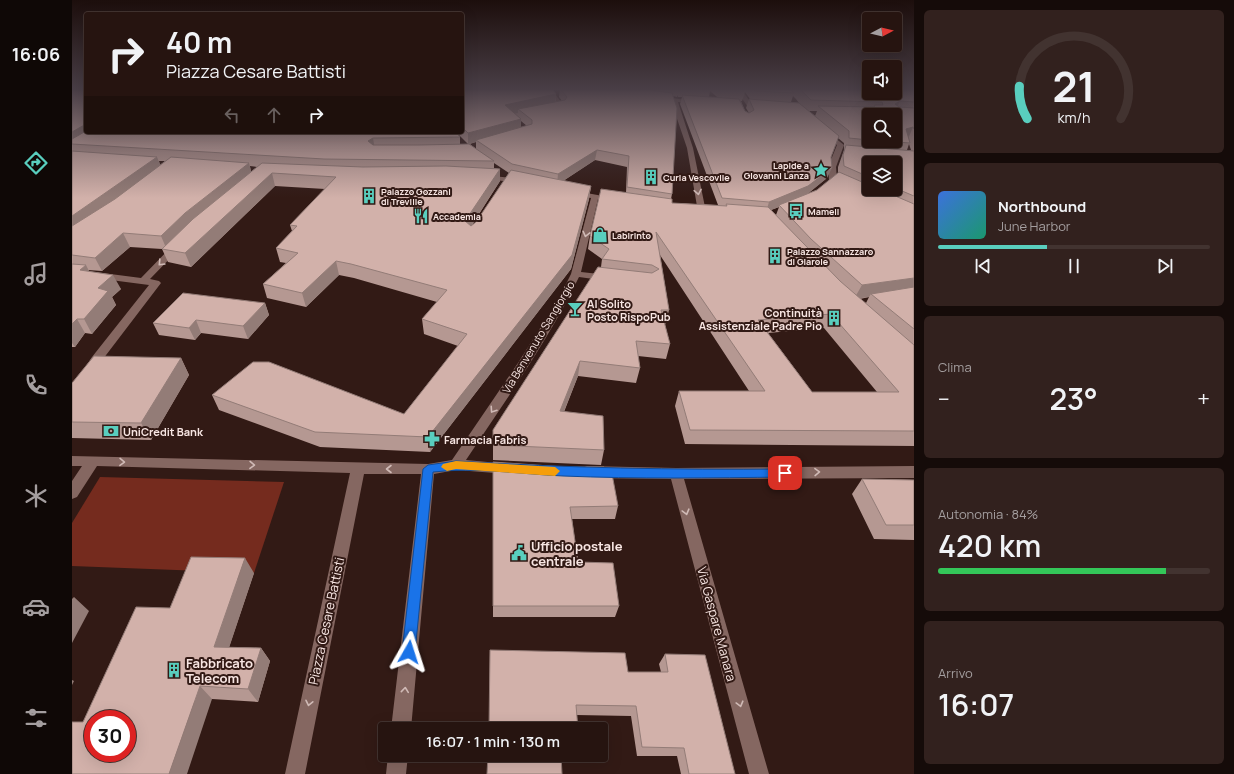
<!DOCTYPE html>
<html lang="it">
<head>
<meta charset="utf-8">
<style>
  :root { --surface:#261410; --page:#32211e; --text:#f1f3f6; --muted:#a49e9f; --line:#423330; --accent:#59cebe }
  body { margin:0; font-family:Manrope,sans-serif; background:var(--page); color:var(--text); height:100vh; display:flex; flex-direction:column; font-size:15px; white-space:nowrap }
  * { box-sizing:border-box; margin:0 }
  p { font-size:13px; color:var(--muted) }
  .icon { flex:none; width:22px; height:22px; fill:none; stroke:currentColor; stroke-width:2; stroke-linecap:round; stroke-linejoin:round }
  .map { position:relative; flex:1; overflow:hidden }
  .details { display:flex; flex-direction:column; gap:10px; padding:10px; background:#150b09; width:320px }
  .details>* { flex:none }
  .top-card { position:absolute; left:12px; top:12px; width:380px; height:122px; border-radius:4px; box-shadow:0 4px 16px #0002,0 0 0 1px var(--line); background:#261410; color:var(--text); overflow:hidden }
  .needle { width:26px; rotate:83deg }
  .tools { position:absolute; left:790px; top:12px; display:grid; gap:8px }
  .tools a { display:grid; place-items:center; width:40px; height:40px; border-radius:4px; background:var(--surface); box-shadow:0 4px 16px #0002,0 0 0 1px var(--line); font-size:20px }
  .speed { position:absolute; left:12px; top:710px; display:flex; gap:8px; font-size:20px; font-weight:700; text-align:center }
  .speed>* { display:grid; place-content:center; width:52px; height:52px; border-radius:50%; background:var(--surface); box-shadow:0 4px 16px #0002,0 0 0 1px var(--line); line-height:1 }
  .speed .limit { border:6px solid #d22; background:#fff; color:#111 }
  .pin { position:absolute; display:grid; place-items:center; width:34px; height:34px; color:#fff; margin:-17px; border-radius:8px; box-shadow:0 2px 6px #0006 }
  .me { position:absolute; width:44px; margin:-22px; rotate:6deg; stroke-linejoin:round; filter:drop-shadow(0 0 3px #0008) }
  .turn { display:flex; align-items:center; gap:14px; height:84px; padding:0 16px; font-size:18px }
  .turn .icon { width:52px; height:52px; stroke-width:2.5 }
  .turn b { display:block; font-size:28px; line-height:34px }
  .lanes { display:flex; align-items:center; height:38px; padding:0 16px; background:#0003; justify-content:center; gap:20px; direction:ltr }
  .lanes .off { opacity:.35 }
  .big { font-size:30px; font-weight:600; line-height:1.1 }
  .details .widget { flex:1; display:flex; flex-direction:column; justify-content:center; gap:6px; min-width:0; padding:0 14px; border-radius:6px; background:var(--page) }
  .details .dial { align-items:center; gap:0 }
  .dial svg { height:104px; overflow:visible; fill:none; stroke:var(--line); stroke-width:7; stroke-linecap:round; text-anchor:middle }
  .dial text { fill:var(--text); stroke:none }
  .song { display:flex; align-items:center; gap:12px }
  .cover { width:48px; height:48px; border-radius:6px; background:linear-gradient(135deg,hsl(220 70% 55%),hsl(160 70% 35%)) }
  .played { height:4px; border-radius:2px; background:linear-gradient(90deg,var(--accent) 40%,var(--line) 40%) }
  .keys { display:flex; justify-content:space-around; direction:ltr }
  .heat { display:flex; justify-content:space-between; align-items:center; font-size:22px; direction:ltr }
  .charge { height:6px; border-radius:3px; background:linear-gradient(90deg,#34c759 84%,var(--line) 0) }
  .trip { position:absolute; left:306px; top:722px; width:230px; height:40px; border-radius:4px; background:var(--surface); box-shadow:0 4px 16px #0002,0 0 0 1px var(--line); font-weight:600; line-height:40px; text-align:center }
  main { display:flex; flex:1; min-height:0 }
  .tabs { display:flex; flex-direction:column; width:72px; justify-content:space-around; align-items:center; background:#0f0806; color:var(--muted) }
  .tabs .icon { width:28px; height:28px }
  .tabs .current { color:var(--accent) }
  .tabs b { font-size:18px; color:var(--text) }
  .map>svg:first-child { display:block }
</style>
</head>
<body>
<main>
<nav class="tabs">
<b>16:06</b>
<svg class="icon current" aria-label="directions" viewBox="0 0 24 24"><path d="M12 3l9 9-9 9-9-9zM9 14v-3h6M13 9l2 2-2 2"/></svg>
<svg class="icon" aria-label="music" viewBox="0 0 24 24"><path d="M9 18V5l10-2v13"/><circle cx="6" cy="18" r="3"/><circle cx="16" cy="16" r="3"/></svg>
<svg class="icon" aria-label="phone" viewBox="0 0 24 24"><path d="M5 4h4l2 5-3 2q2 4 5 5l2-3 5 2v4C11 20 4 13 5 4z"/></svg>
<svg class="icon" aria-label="climate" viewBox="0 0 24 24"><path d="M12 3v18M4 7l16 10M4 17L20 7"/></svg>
<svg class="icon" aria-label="car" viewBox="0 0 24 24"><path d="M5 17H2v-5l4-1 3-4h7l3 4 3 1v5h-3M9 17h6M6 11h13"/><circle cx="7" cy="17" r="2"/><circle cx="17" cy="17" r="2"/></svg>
<svg class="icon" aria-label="filters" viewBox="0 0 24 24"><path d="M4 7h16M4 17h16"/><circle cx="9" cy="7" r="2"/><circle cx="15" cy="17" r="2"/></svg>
</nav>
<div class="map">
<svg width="842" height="774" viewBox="0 0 842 774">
  <rect width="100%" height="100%" fill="#321a15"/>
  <path fill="#752b1e" d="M28,477L212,482L182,573L0,566V523Z"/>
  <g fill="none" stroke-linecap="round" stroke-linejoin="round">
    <path fill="#856761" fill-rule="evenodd" d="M474,90H480L493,107L492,108L479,110V108L486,106Z
      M664,90H670L681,106L680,107H676Z
      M587,96L627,102L624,104L606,102L621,148L634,212L633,214H627L626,212L615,148L599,101L585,99L584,98Z
      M753,130L772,145L764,167L765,180L752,191L748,189L757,180L756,167L765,145L751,133L750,132Z
      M410,175L450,179L454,181L450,183L413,179L409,177Z
      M498,190L542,198L546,200L542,202L526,199L509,272L536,275L541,278L536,281L507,277C476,341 433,401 394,460L437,464L442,465L444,469L442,473L437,474L384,470L362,474L339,729H319L349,474H292L233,774H213L278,473L25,466L5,497L0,499V481L10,466H0V456L356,464L380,460L446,363L486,300L499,274L519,198L498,194Z
      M105,243L110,246L108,248L78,279L87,281L89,283L28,363L4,399L0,400V387L20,357L77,285L0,275V269L69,278L102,244Z
      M515,466L604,468L842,466V478L612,479L697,774H677L599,479L515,478L510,476L508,472L510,468Z
      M316,755H336L334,774H314Z"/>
  </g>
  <path fill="#b59892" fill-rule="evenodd" d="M0,90L14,132L388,137V144H396L384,132H390V90H842V446L613,444L603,406L607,391H677L588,255L597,310L593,325L598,344L594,359L566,356L568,368L564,383L506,376L492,412L532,450L529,465L421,460V430L529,267L530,259L516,249L518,236L554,193L555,167L523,160L491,181L519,186L517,199L499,269L358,452L248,447L147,410L140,395L332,414L386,346L352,334L350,319L365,302L282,278L267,275L234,307L195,298L191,284L214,263L208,262L204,248L220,231L218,225L253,189L203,186L119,267L96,262L90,249L58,247L30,271L16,270L17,271L49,289L40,297L44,305L20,334L13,333L3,347H0ZM481,90H488L487,97L490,101L484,102V94ZM638,91L645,97H637ZM673,92L678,99H677L674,108L677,113L673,111L669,101H670ZM605,95L606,97H610L608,104L646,205L600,203L599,199L600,194L601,96L605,97ZM721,96L724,99L727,103L719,102ZM737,111H745L743,116ZM797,115L823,141H797ZM449,121L455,126L449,128ZM766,138L772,143V150L766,167V173L745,190L735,194L755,178L759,157ZM404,142V149L398,144ZM837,144L839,150H835ZM87,161H93L88,165ZM422,163L437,173L404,222L400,225L428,181V169L422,168ZM797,163H823V189H797ZM178,166L185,167L179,172ZM707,207L704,215L699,210ZM797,297L794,303L788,299ZM752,328L805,392H740L696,333Z
    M193,303L197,315L176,339L129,333L123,340L87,335L81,323Z
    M109,358L117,375L79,440L0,438V383Z
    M421,462L532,474L546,506L543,519H500L506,562L547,606L543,617H421Z
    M790,479L842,480V540L802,539L780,494Z
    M182,573L157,647L189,648L198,661L186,702L140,699L11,722L98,608Z
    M593,654L663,774H609L605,756H565L559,716L504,715L417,729L556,672H589L587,664Z"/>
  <path fill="#937c77" d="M484,94L483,105L446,109V113L433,116V105Z
    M828,101L823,112V104Z
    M449,119V130L404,140V142L396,144V133Z
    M14,124V132L0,144V132Z
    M841,127L836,139L834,129Z
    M301,138L303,150L296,141Z
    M525,150L523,160L485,185L486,174Z
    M85,157L90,169L0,234V216Z
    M177,163L180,175L95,250L89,236L113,213Z
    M760,168L755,178L732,197L707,205V207L694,212L697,202Z
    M428,169V181L394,234L393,221Z
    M200,173L203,186L119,267L113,253Z
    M519,186L517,199L499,269L358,452L356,437Z
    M51,233L58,247L30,271L23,258Z
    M264,261L267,275L234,307L230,293Z
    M14,265L21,279L8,270Z
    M41,275L49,289L40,297L44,305L20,334L12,319L26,288Z
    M842,278V291L799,294L797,297L782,299L790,285Z
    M193,303L197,315L176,339L171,326Z
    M5,319L13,333L3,347L0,343V324Z
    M124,320L129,333L123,340L117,328Z
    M109,358L117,375L79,440L69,423Z
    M508,361L506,376L486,426L488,411Z
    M173,558L182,573L153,660L142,647Z
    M2,597L17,611L0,643V599Z
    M189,648L198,661L186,702L176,689Z
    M0,680L2,681L0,685Z
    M128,686L140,699L115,774H97Z"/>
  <path fill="#d2b1aa" stroke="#937c77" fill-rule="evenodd" d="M0,90H14V124L0,132Z
    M390,90H481L484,94L433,105L449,119L396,133L390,127Z
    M489,90H578L600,93L605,108L600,194L555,187L557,156L525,150L486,174L440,164L404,140L460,124V120L446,109L493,100L495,97Z
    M682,90H719L722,93L683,91Z
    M729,90H797V93H823V90H842V102L828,101L823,104L827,107L842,108V129L841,127L834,129L838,143L812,141H823V115H797V140L777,138V131L746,106L802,107L803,105H811L810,102L739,100Z
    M610,95L667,99L673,111L677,113L682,110L677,99L727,103L767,136L759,157L760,168L736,186L697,202L650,198Z
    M14,131V132H384L388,137L301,138L296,141L301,145H346L397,144L422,161L252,159L0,144V139Z
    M774,145L842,151V196L823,188V163H797V177L772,166L771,155Z
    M0,151L85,157L0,216Z
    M99,157L177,163L113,213L89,236L51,233L23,258L0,255V226L43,199Z
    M190,163L291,167L374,166L428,169L393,221L399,226L404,222L439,170L519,186L500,255L356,437L243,432L140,395L181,362H197L332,414L395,334L350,319L375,290L279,264L264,261L230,293L191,284L226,253L204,248L225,226L218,225L264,177L200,173L113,253L90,249L121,219Z
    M767,172L797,185V189H807L842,204V278L790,285L739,239L707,205L745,190Z
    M529,189L600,199V203L655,206L654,204L696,207L768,281L842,345V431L618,430L607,391H693L584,232L597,310H589L598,344L564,341L568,368L508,361L488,411L531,416L532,450L421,445V430L526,267L580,273L587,269L580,265L530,259L537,249L518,236ZM759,314L827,392H740L686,320Z
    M0,264L14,265L8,270L41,275L26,288L36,291L12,319H5L0,324Z
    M842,287V329L799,294Z
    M111,293L193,303L171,326L124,320L117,328L81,323Z
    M22,356L109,358L69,423L0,422V383Z
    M421,462L492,467H532V474H540L546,506L498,507L506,562L541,563L547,606H421Z
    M790,479L842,480V525H814Z
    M119,557L173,558L142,647L189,648L176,689L128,686L97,774H0V722H11L64,607L98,608ZM21,719H55V753H21Z
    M418,650L553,653L556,672H596L593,654L633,655L663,774H617L612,748L570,747L564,706L504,705L506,729H417Z
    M416,755H489L490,774H415Z"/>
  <defs><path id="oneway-chevron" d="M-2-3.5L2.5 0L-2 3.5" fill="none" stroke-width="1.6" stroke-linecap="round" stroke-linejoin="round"/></defs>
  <g stroke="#d0bab6">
    <use href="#oneway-chevron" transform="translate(626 192) rotate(80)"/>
    <use href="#oneway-chevron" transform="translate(514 234) rotate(104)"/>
    <use href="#oneway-chevron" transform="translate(89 263) rotate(134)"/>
    <use href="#oneway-chevron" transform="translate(421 410) rotate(124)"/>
    <use href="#oneway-chevron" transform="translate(50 462) rotate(1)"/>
    <use href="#oneway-chevron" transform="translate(180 465) rotate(1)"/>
    <use href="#oneway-chevron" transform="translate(317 469) rotate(-180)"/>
    <use href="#oneway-chevron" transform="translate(745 472) rotate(-1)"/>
    <use href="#oneway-chevron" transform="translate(614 512) rotate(75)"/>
    <use href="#oneway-chevron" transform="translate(333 690) rotate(-84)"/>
    <use href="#oneway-chevron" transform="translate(237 703) rotate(102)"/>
    <use href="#oneway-chevron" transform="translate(668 704) rotate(75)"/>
  </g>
  <linearGradient id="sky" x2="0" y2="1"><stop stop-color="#1c0e0c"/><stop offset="0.45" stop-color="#493e46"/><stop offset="1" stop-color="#493e46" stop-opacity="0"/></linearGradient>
  <rect width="842" height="198" fill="url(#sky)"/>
  <path fill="#1a73e8" stroke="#114b97" d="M384,461C494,468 603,470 713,469L718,473L713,477C639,478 565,479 491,476C448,474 404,467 361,472L343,652L341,657L337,659L332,657L330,652L351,469L356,465Z"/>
  <path fill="#f59e0b" d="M384,461L483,467L488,471L483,476L384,469L375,471L369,467L371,464Z"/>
  <defs>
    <symbol id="sight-bare" viewBox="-9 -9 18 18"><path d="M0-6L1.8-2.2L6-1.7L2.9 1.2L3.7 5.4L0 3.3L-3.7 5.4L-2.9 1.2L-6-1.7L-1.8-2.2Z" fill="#59cebe" stroke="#321a15" stroke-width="2.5" paint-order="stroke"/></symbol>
    <symbol id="building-bare" viewBox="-9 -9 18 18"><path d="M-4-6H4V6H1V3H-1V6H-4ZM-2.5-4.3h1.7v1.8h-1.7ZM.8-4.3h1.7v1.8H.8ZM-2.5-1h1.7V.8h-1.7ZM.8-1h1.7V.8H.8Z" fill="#59cebe" stroke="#321a15" stroke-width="2.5" paint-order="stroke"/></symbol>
    <symbol id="bus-bare" viewBox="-9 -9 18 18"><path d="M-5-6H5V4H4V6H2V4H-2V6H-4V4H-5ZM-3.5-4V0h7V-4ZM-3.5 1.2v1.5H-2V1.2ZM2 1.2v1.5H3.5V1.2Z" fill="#59cebe" stroke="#321a15" stroke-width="2.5" paint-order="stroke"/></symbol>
    <symbol id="restaurant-bare" viewBox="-9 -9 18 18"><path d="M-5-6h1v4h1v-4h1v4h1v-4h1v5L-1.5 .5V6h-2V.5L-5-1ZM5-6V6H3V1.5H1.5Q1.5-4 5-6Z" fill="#59cebe" stroke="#321a15" stroke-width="2.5" paint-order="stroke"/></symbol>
    <symbol id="shop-bare" viewBox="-9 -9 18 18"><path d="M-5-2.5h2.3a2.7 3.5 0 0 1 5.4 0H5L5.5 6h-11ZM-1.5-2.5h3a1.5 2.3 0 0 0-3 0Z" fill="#59cebe" stroke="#321a15" stroke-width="2.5" paint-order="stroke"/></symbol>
    <symbol id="bar-bare" viewBox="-9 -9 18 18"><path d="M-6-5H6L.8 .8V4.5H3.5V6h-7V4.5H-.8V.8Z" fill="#59cebe" stroke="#321a15" stroke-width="2.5" paint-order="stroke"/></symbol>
    <symbol id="bank-bare" viewBox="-9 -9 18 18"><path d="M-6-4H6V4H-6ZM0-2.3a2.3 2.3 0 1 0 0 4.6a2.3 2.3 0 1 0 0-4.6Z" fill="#59cebe" stroke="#321a15" stroke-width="2.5" paint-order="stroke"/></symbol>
    <symbol id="pharmacy-bare" viewBox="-9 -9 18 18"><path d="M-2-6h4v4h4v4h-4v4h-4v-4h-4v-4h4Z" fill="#59cebe" stroke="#321a15" stroke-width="2.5" paint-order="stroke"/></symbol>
    <symbol id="civic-bare" viewBox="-9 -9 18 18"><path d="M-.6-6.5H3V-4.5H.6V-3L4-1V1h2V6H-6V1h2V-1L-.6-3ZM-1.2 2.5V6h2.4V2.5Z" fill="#59cebe" stroke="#321a15" stroke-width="2.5" paint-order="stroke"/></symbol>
  </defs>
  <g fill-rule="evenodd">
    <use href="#sight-bare" x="738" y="159" width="22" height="22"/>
    <use href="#building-bare" x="568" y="166" width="22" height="22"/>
    <use href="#building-bare" x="286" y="185" width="22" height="22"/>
    <use href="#bus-bare" x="713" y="200" width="22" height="22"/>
    <use href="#restaurant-bare" x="338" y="205" width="22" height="22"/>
    <use href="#shop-bare" x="517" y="224" width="22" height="22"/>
    <use href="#building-bare" x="692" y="245" width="22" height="22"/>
    <use href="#bar-bare" x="492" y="298" width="22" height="22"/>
    <use href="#building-bare" x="751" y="307" width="22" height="22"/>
    <use href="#bank-bare" x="28" y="420" width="22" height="22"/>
    <use href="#pharmacy-bare" x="349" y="428" width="22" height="22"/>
    <use href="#civic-bare" x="436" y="542" width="22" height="22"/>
    <use href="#building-bare" x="91" y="659" width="22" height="22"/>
  </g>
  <g text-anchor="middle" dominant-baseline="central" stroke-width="4" stroke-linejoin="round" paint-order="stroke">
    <g font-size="9" font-weight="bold" fill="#f8e6e3" stroke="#321a15" text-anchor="start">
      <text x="737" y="165" text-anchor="end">Lapide a<tspan x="737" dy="10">Giovanni Lanza</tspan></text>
      <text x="591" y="177">Curia Vescovile</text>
      <text x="309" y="191">Palazzo Gozzani<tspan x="309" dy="10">di Treville</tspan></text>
      <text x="736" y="211">Mameli</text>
      <text x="361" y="216">Accademia</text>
      <text x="540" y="235">Labirinto</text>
      <text x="715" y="251">Palazzo Sannazzaro<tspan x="715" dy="10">di Giarole</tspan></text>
    </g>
    <g font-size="11" font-weight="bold" fill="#f8e6e3" stroke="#321a15" text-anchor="start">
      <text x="515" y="303">Al Solito<tspan x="515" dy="13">Posto RispoPub</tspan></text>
      <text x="750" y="312" text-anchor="end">Continuità<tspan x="750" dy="13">Assistenziale Padre Pio</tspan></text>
      <text x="51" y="431">UniCredit Bank</text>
      <text x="372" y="439">Farmacia Fabris</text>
    </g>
    <g font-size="11" fill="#f8e6e3" stroke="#321a15">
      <text transform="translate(466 337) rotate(-59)">Via Benvenuto Sangiorgio</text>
    </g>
    <g font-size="13" font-weight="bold" fill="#f8e6e3" stroke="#321a15" text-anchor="start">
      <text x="459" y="546">Ufficio postale<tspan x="459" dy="15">centrale</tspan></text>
      <text x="114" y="663">Fabbricato<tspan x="114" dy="15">Telecom</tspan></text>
    </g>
    <g font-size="13" fill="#f8e6e3" stroke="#321a15">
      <text transform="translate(254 621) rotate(-78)">Piazza Cesare Battisti</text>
      <text transform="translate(645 624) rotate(75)">Via Gaspare Manara</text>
    </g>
  </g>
</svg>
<div class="tools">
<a><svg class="needle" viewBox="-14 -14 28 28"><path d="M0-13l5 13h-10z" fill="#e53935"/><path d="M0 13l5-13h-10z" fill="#a49e9f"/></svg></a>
<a><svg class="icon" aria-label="sound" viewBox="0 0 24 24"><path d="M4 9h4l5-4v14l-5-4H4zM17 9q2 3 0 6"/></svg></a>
<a><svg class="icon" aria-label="search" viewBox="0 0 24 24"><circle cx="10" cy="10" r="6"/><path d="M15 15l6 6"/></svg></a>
<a><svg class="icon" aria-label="layers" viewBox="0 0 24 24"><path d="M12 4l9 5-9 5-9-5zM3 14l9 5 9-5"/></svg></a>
</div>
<div class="speed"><div class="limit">30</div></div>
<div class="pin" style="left:713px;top:473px;background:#d93025"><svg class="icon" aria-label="arrive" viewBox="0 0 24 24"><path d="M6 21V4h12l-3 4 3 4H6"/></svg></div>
<svg class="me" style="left:337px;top:652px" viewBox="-20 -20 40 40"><path d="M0-17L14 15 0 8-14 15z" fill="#1a73e8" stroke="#fff" stroke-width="4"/></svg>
<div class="trip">16:07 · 1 min · 130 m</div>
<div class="top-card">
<div class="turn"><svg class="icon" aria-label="right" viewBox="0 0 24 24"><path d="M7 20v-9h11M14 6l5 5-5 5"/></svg><div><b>40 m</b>Piazza Cesare Battisti</div></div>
<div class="lanes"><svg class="icon off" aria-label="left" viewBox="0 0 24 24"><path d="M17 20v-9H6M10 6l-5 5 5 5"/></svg><svg class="icon off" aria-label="ahead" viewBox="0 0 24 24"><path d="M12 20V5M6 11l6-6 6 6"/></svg><svg class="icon" aria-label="right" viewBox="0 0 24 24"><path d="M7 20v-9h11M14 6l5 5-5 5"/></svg></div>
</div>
</div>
<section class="details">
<div class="widget dial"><svg viewBox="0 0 100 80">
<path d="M14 69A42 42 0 1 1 86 69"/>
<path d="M14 69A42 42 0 0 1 8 44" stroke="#59cebe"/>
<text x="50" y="56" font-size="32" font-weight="700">21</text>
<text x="50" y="72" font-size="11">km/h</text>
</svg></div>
<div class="widget">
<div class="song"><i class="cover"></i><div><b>Northbound</b><p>June Harbor</p></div></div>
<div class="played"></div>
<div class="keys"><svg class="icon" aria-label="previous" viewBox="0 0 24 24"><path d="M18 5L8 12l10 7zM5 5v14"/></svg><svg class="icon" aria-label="pause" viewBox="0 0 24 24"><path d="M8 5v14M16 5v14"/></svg><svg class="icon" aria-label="next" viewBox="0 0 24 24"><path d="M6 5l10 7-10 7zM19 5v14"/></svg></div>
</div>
<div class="widget"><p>Clima</p>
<div class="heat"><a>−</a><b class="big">23°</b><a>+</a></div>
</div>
<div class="widget"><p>Autonomia · 84%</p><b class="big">420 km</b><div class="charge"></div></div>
<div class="widget"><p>Arrivo</p><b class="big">16:07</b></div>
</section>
</main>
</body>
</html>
